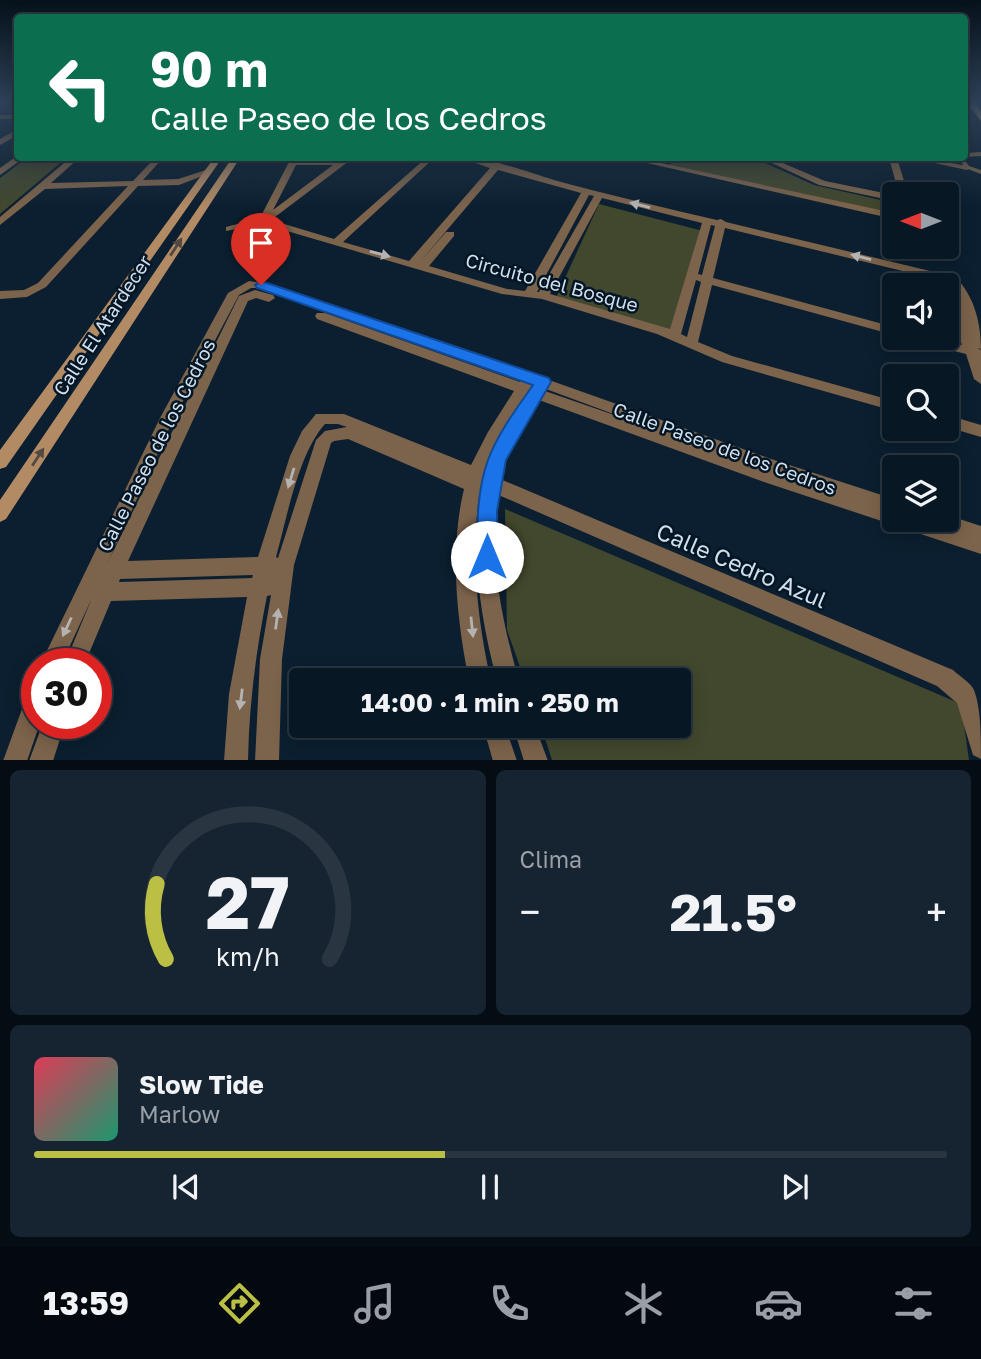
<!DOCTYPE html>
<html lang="es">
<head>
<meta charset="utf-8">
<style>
  :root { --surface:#081724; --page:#162431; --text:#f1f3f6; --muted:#989fa6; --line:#293641; --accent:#bbc045 }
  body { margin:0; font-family:"Golos Text",sans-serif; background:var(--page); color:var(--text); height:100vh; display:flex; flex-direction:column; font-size:26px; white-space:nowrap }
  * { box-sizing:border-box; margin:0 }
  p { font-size:23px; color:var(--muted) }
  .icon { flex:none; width:38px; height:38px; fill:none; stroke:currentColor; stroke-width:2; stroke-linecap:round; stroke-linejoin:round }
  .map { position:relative; height:760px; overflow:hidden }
  .details { display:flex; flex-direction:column; gap:10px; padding:10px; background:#040d14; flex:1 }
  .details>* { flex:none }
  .guide { position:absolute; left:14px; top:14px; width:954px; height:147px; border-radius:7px; box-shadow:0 4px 18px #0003,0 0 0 2px var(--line); background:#0b6e4f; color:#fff; overflow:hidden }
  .needle { width:46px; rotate:270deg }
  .tools { position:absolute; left:882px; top:182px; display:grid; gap:14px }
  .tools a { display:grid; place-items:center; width:77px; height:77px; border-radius:7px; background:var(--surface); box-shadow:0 4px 18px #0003,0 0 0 2px var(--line); font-size:35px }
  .speed { position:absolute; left:21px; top:648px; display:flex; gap:14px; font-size:35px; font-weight:700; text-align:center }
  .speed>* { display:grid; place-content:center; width:91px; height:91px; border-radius:50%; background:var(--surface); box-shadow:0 4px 18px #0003,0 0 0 2px var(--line); line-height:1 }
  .speed .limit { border:10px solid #d22; background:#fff; color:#111 }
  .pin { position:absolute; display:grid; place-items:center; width:60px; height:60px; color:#fff; margin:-72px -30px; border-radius:50% 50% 50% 0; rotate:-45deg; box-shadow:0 0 7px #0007 }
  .pin .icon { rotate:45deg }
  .me { position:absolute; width:77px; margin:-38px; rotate:0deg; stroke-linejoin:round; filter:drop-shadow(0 0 5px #0008) }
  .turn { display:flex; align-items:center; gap:24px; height:147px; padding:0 21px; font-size:32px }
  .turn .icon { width:91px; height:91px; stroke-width:2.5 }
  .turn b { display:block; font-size:49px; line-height:60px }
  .big { font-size:52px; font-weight:700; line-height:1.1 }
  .details .widget { flex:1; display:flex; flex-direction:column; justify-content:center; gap:10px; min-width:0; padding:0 24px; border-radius:10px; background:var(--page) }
  .details .dial { align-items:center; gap:0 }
  .dial svg { height:182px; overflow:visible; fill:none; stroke:var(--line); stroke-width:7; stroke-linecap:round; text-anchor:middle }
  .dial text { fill:var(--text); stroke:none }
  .song { display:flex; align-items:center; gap:21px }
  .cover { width:84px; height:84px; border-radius:10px; background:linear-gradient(135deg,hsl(350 70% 55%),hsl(160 70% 35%)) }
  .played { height:7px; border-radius:4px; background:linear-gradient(90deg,var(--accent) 45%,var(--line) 45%) }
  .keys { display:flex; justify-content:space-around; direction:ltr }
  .heat { display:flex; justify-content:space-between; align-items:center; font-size:38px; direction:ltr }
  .details .tiles { flex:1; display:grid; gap:10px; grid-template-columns:1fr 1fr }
  .widget:last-child { grid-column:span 2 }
  .trip { position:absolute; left:289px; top:668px; width:402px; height:70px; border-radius:7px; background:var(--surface); box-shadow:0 4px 18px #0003,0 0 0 2px var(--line); font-weight:700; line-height:70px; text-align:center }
  .tabs { display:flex; height:112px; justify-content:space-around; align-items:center; background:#03090e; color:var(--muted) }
  .tabs .icon { width:49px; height:49px }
  .tabs .active { color:var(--accent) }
  .tabs b { font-size:32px; color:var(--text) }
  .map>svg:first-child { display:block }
</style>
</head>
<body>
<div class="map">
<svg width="981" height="761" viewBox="0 0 981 761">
  <rect width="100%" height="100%" fill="#0b1f30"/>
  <path fill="#42482d" d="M27,158H66L0,214V178Z
    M673,158H754L814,185L894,203V215L670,165Z
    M599,204L703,231L676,333L555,300Z
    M505,509L961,704L969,760H552L541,726H679V681H525L507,630Z"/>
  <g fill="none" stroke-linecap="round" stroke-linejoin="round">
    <path fill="#7c634b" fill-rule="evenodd" d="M981,152V156L964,157V153Z
      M958,158H963L969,166L981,170V174L965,168Z"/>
    <path fill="#7c634b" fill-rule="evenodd" d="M0,115H18V119H0Z
      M18,129V135L0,145V139Z
      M17,156L24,158L0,175V168Z
      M70,158H79L51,183L133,181L155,158H163L143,180L178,179L206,170L210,173L179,185L138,186L46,287L27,297L0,299V291L24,290L38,283L128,186L45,189L0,225V217Z
      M291,158L340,160L344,158H353L271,220L334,239L426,158H434L343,242L409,261L490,168L461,158C486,156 527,172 554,180C608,195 662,207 717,220L721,219L726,222L955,277C974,295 981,323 981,349L977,348L981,350V384L974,379L966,354L915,341L914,338H935L962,345L947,300V285H942L940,280L725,228L713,278L894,327V335L712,285L698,342L732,356L894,401V411L722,362L657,334L542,299L502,294L263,224L226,231V227L260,218ZM296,165H333L273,210ZM498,170L581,193L525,291L507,289L429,266L454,236V232H446L419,263ZM589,195L594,196L539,292H537ZM602,198L702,223L670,329L550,294ZM711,225L715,226L702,275L698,274ZM696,280L701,282L687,337L681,334Z
      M625,158H638L894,213V219Z
      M761,158H771L825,181L894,195V201L819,185Z
      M889,158H897L908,194H899Z
      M911,158H927L971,167L967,170Z
      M249,281L265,283L535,375L777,461L894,499V520H947V515L981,526V554L767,483L539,400L513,441L500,479L953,670C959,676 970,682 974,690C981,708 981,738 981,759L973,755L957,703L937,686L501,496L497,497C489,559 502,621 519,681H497C485,636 477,591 476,544C476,528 479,510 479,495C471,557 477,620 491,681H469C457,620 449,551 464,489L348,439L334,441L331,443L294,565L282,659L279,761H255L260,659L271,595L267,596C256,651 249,705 248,761H224L229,694L247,597L111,601L85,663H65L92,598L62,663H41L160,418L228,293ZM251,288H259L521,380L520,382L325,313H317L315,316L317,319L514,391L488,432L471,465L344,414H316L302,431L290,456L258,557L128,561L248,301L256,298L269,302L275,298L273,295L255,290L239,296L108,562L174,418L239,295ZM546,389L646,426L545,391ZM325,424H338L347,427L325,431L316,440L278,558L276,557C287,518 298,454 325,424ZM253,575L252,578L119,582L120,579Z
      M947,415L981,425V437L947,427Z
      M37,687V723H40L27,761H3L29,690Z
      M43,723H65L53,761H29Z
      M483,726H505L517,761H493Z
      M513,726H535L548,761H524Z"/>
    <path fill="#b28a64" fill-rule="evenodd" d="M214,158H222L6,467L0,469V450Z
      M232,158H240L6,519L0,522V500Z"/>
    <path fill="#dda977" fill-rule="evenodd" d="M966,101H974L981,111V121Z"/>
  </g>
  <defs><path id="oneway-solid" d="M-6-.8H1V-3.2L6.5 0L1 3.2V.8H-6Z" transform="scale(1.75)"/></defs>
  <g fill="#b4b3b2">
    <use href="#oneway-solid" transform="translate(640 205) rotate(-166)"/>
    <use href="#oneway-solid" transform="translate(380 254) rotate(15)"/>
    <use href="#oneway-solid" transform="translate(861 257) rotate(-166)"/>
    <use href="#oneway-solid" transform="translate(291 478) rotate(107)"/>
    <use href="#oneway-solid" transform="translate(277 619) rotate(-82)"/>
    <use href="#oneway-solid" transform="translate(67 627) rotate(115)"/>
    <use href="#oneway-solid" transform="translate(472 627) rotate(84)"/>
    <use href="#oneway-solid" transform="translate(241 699) rotate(97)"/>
  </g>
  <g fill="#524a42">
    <use href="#oneway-solid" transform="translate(176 247) rotate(-57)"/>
    <use href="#oneway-solid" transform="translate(38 457) rotate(-57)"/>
  </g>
  <linearGradient id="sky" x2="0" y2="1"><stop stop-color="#06111a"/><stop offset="0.49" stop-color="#2e4259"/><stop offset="1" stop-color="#2e4259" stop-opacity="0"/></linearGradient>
  <rect width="981" height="208" fill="url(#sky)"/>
  <path fill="#1a73e8" stroke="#114b97" stroke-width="2" d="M261,281L549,378L551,382L506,460L497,511L498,557L494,564L487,567L480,564L477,557C477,525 477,490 488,460C498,433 517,408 533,385L257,288L255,285Z"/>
  <g text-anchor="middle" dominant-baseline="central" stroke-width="5" stroke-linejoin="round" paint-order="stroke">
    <g font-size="19" fill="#d2deea" stroke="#031626">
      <text transform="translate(552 282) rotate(15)">Circuito del Bosque</text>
      <text transform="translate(102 325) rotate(-57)">Calle El Atardecer</text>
      <text transform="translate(156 445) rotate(-63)">Calle Paseo de los Cedros</text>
      <text transform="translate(725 448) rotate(20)">Calle Paseo de los Cedros</text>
    </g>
    <g font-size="23" fill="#d2deea" stroke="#031626">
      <text transform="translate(742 565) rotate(23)">Calle Cedro Azul</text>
    </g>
  </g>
</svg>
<div class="tools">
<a><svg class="needle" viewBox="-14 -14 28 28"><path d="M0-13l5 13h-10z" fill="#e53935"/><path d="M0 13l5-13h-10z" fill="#989fa6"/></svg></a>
<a><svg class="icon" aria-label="sound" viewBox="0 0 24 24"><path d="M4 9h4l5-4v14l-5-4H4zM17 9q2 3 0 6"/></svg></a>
<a><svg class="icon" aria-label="search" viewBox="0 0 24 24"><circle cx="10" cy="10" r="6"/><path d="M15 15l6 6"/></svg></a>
<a><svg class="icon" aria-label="layers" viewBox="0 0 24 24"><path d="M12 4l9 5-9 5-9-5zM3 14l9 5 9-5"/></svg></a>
</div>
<div class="speed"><div class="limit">30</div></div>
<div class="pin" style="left:261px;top:285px;background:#d93025"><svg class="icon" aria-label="arrive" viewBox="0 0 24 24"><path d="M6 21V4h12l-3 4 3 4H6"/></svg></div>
<svg class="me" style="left:487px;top:557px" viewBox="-20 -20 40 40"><circle r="19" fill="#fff"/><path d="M0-13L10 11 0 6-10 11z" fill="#1a73e8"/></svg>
<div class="trip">14:00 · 1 min · 250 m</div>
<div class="guide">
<div class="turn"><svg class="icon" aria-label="left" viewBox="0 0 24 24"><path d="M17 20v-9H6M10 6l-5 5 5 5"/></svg><div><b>90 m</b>Calle Paseo de los Cedros</div></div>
</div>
</div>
<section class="details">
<div class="tiles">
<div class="widget dial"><svg viewBox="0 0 100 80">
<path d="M14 69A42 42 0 1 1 86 69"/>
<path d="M14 69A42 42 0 0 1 10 36" stroke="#bbc045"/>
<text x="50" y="56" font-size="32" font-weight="700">27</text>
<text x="50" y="72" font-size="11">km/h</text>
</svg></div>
<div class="widget"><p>Clima</p>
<div class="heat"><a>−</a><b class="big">21.5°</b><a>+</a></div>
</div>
<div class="widget">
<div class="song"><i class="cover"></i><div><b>Slow Tide</b><p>Marlow</p></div></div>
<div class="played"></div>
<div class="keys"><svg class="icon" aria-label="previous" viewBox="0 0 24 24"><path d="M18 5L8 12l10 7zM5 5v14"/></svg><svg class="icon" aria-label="pause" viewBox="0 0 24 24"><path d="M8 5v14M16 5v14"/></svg><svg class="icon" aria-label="next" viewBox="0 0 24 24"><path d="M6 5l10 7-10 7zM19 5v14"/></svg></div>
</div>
</div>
</section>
<nav class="tabs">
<b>13:59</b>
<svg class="icon active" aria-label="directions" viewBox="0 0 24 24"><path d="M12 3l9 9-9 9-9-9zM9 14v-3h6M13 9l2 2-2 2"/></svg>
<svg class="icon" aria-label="music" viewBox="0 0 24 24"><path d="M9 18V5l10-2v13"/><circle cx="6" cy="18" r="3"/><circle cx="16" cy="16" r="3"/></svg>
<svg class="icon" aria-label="phone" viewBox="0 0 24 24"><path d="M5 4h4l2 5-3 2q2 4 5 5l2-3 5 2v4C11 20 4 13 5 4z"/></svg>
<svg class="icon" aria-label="climate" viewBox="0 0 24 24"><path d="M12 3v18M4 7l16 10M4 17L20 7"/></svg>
<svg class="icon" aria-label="car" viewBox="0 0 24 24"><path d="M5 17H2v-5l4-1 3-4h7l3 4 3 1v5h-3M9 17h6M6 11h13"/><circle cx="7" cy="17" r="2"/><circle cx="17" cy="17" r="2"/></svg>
<svg class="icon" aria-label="filters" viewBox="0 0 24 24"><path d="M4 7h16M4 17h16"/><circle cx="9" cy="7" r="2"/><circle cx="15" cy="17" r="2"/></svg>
</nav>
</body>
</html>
